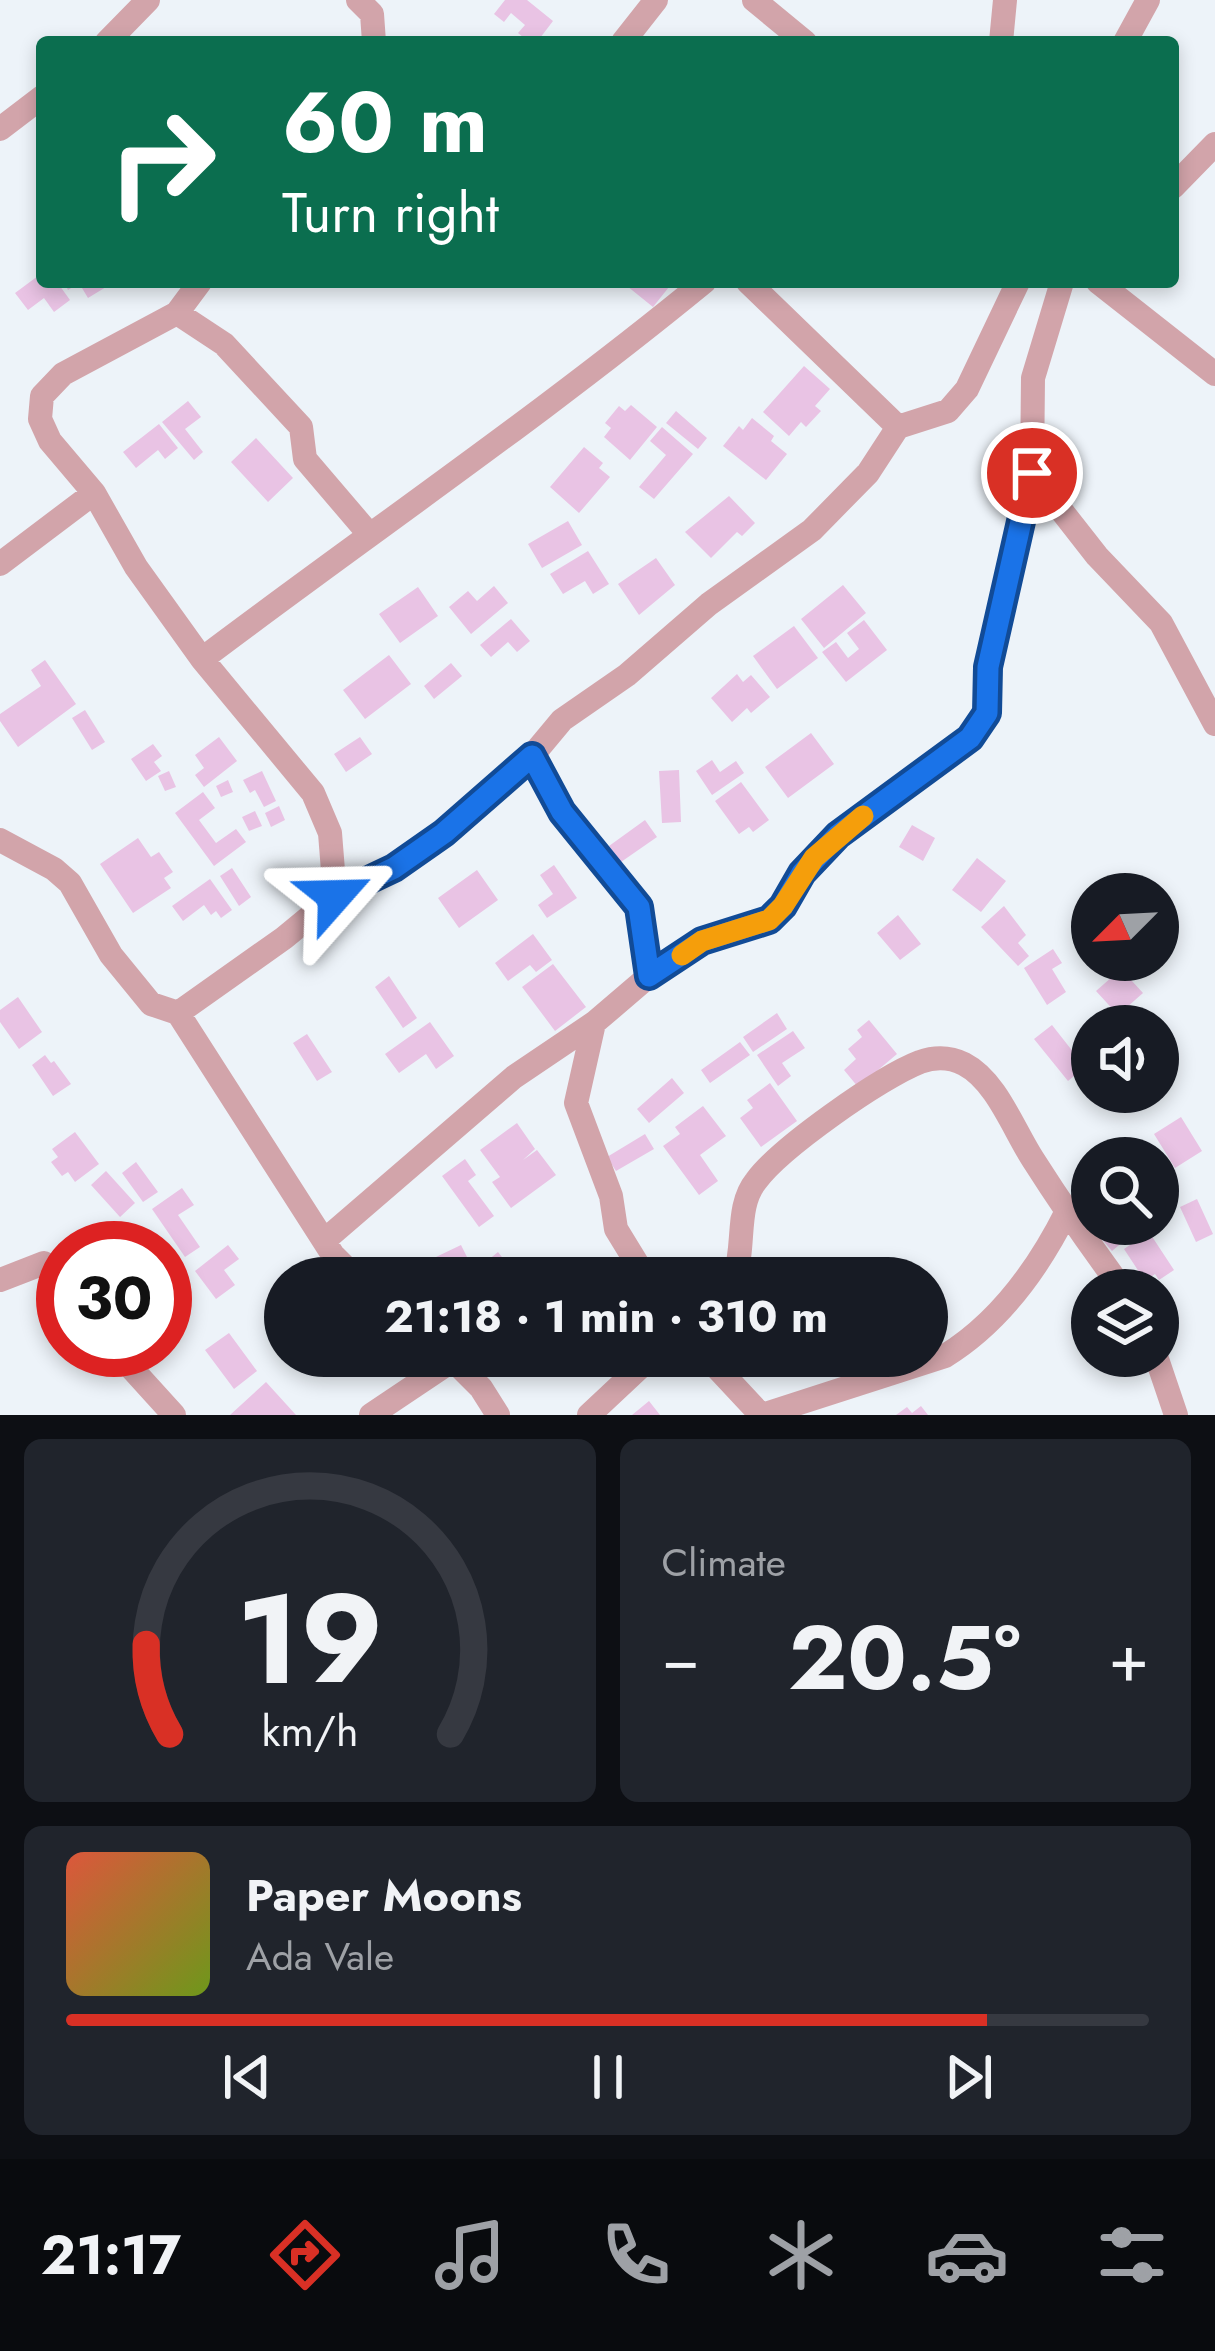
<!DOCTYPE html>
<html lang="en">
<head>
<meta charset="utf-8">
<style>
  :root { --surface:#171b24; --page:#20242c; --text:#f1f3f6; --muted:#9ea1a6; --line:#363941; --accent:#d93025 }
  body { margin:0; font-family:Jost,sans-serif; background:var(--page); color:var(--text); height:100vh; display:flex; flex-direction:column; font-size:45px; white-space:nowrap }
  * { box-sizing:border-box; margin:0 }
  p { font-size:39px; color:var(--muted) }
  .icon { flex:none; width:66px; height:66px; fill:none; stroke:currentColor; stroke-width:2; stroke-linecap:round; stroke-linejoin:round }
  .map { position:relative; height:1415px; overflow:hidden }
  .details { display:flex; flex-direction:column; gap:24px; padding:24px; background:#0d0f14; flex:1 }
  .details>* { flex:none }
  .banner { position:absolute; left:36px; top:36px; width:1143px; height:252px; border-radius:12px; box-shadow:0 6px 18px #0003; background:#0b6e4f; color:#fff; overflow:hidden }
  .needle { width:78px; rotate:246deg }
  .tools { position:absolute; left:1071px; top:873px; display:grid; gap:24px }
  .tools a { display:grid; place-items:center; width:108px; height:108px; border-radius:50%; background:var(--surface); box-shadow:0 6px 18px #0003; font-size:60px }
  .speed { position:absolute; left:36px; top:1221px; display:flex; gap:24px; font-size:60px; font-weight:700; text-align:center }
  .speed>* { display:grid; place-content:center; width:156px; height:156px; border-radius:50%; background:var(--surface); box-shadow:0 6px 18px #0003; line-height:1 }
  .speed .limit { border:18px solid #d22; background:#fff; color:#111 }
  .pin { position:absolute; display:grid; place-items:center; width:102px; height:102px; color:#fff; margin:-51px; border:6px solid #fff; border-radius:50%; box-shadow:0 3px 12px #0007 }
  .me { position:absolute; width:132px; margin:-66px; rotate:65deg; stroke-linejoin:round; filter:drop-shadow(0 0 9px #0008) }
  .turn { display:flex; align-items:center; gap:42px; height:252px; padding:0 48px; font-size:54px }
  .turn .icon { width:156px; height:156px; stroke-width:2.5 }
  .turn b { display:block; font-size:84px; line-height:102px }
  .big { font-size:90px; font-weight:700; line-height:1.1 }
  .details .card { flex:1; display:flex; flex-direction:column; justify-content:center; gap:18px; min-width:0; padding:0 42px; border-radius:18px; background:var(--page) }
  .details .dial { align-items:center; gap:0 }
  .dial svg { height:312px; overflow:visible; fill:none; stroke:var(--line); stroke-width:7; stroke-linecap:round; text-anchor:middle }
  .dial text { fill:var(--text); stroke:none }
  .song { display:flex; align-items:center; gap:36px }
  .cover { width:144px; height:144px; border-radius:18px; background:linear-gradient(135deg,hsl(10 70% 55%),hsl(80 70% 35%)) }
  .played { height:12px; border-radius:6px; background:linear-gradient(90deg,var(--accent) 85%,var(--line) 85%) }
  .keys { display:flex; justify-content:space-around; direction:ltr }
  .heat { display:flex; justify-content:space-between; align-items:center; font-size:66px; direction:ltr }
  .details .tiles { flex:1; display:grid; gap:24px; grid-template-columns:1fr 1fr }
  .card:last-child { grid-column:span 2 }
  .trip { position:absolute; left:264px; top:1257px; width:684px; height:120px; border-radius:60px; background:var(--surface); box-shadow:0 6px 18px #0003; font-weight:700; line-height:120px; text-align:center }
  .tabs { display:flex; height:192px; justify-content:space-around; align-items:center; background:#090b0e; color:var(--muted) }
  .tabs .icon { width:84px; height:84px }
  .tabs .selected { color:var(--accent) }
  .tabs b { font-size:54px; color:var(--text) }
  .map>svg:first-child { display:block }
</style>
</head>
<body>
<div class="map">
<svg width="1215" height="1415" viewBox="0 0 1215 1415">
  <rect width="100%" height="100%" fill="#edf3f9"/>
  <path fill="#e9c3e4" d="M505,0H527L553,21L537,42H529L518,33L525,25L511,13L504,22L494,14Z
    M42,273V282H57L70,300L54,312L44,298L28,310L15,293Z
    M64,282H103L106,287L88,298L79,283L68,290Z
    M622,282H673L653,307Z
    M804,366L830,389L815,406L821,411L806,427L801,422L789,436L763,412Z
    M188,401L201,417L185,429L203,452L194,460L162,422Z
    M631,405L657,427L630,460L604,437L611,428L605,423L619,406L625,411Z
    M676,411L707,438L698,449L666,423Z
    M752,418L774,436L771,441L787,454L766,480L723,446L739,426L743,430Z
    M159,424L178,448L165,459L158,450L136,468L123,452Z
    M662,427L693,454L654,499L639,487L666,455L650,441Z
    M256,438L293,478L268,502L231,462Z
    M584,447L603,463L599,468L610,477L579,513L550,487Z
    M729,496L755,523L742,536L737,532L711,558L685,532Z
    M568,521L582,545L542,568L528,544Z
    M588,551L609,584L593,594L585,581L563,594L550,574Z
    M656,558L675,585L639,615L618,584Z
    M843,585L866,613L824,648L801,619Z
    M494,586L508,603L471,634L449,607L468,591L477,601Z
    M418,587L438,616L400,643L379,614Z
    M511,619L530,641L517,652L508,642L491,657L480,645Z
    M864,620L887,650L846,682L822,652L836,642L848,658L859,649L847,633Z
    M794,626L818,658L777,689L753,656Z
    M389,655L411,684L365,719L343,690Z
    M45,660L76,704L18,747L0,721V714L41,686L31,670Z
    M451,663L462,676L434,699L424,686Z
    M737,674L743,682L751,675L770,697L751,713L747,708L732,722L711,698Z
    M85,710L105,742L92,750L72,718Z
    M811,733L834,764L788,798L765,767Z
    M219,737L237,761L204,787L195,775L204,768L195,755Z
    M360,737L372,754L346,772L334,754Z
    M153,744L162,756L154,762L161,771L146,781L131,759Z
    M712,760L720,772L736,761L744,773L712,795L696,771Z
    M679,770L681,822L662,823L659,771Z
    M169,771L176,787L165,791L158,776Z
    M262,771L276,801L264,807L255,790L250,793L243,780Z
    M228,780L233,792L221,797L216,786Z
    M741,782L769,820L753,832L749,827L739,834L715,801Z
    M203,792L215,808L199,820L216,843L236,829L246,842L214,866L175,813Z
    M279,806L285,820L271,827L265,813Z
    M255,811L262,826L249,831L242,817Z
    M645,820L657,837L621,862L609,846Z
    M912,825L935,838L923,861L899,847Z
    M138,838L151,857L159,852L173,872L164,878L171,888L133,913L100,864Z
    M977,858L1006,881L981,912L952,890Z
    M554,865L577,898L547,918L538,905L553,894L540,875Z
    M232,868L251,897L239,906L220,876Z
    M477,870L498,900L459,928L438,898Z
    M210,879L232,910L221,918L216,911L211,915L204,905L183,921L172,906Z
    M1004,906L1026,935L1018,943L1029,956L1018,966L981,927Z
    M898,915L921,944L900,960L877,933Z
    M533,934L552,960L536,972L530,965L508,981L495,963Z
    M1053,949L1062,963L1052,969L1066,992L1047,1005L1024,968Z
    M553,964L586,1007L555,1031L522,987Z
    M1121,969L1143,993L1118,1015L1096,991Z
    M389,976L417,1018L403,1028L375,987Z
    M18,997L42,1032L19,1049L0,1022V1010Z
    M777,1013L787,1029L753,1052L743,1037Z
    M869,1020L897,1054L858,1087L844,1070L856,1059L848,1049L862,1037L857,1030Z
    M430,1022L454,1056L436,1069L426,1054L399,1073L385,1054Z
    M1052,1025L1085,1067L1068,1081L1034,1039Z
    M793,1031L805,1048L782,1063L791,1076L778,1086L757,1055Z
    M307,1034L332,1072L317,1081L293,1043Z
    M740,1042L750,1055L710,1083L701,1070Z
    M45,1055L51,1063L54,1061L71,1084L53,1096L32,1065Z
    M672,1078L684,1093L649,1123L637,1109Z
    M770,1083L797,1121L761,1147L740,1118L753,1108L747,1100Z
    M703,1106L726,1136L700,1155L718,1181L699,1195L663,1146L680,1134L675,1127Z
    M1181,1117L1202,1151L1175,1168L1154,1134Z
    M517,1123L535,1149L523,1160L537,1150L556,1175L511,1208L492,1182L500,1177L480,1150Z
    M75,1132L99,1164L75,1182L68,1172L62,1176L51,1162L58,1157L52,1149Z
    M645,1134L654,1149L616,1171L607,1157Z
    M465,1159L476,1175L468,1181L494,1216L479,1227L442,1176Z
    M136,1162L158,1192L143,1202L122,1173Z
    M106,1171L135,1203L120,1217L91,1185Z
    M182,1188L194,1205L178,1215L200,1247L185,1257L152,1209Z
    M1197,1199L1213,1234L1196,1242L1180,1207Z
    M1089,1224H1144L1112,1251Z
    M1149,1232L1174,1270L1159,1280L1155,1274L1145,1281L1124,1249Z
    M228,1245L239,1259L224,1270L235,1285L216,1299L195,1271Z
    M461,1245L467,1257L442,1269L436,1257Z
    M498,1252L518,1278H492L497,1274L487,1261Z
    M432,1257L438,1267L421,1278H401L399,1274Z
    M229,1333L257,1371L234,1389L205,1350Z
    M266,1382L296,1415H230Z
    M649,1401L660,1415H632Z
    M921,1406L928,1415H896L907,1407L912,1413Z"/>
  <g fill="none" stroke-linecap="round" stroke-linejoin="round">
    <path stroke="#d2a4aa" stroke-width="24" d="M358,0L372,14L374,42
      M754,0L805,42
      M107,42L148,0
      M623,42L656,0
      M1001,42L1005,0
      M1125,42L1148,0
      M0,129L42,97
      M1173,187L1215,144
      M748,282L898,427L948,411L967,389L1018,282
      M1098,282L1215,374
      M177,313L224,344L301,427L305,459L369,534
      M1032,473L1097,556L1161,623L1215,724
      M0,564L94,493
      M202,659C369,533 542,415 704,282
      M532,756L563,812L639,907L649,976
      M0,840L54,869L70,883L111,955L151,1004L178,1013L333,1255L356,1278
      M335,896L394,868L444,833L532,756L562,720L627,675L709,604L812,530L868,473L898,427
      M178,1013L284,938L335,896L330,833L313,793L202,659L136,567L94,493L50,441L40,419L42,396L63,374L177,313L200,282
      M594,1023L576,1103L611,1196L616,1229L646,1278
      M326,1239L514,1077L594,1023L649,976L702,941L769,919L783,906L802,873L838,835L970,738L987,713L988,667L1032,473L1033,378L1062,282
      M734,1278C746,1247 735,1207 756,1181C780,1148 881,1077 920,1062C934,1057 950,1057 964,1064C997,1081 1014,1131 1034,1161C1062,1205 1092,1248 1123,1290
      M0,1280L44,1263L63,1278
      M115,1350L174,1415
      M449,1356L481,1388L498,1415
      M706,1356L761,1415
      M1156,1356L1176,1415
      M371,1415L453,1360
      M589,1415L652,1356
      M762,1415L945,1356C1000,1322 1038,1269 1067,1211"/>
  </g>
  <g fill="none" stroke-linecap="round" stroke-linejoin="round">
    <defs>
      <path id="route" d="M335,896L394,868L444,833L532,756L562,812L639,907L649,976L702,941L769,920L783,906L802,873L838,835L970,738L987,713L988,667L1032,473"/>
    </defs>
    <use href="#route" stroke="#114b97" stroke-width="30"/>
    <use href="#route" stroke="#1a73e8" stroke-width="21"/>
    <path stroke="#f59e0b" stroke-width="21" d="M682,955L702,941L769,920L783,906L814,858L863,816"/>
  </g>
</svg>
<div class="tools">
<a><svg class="needle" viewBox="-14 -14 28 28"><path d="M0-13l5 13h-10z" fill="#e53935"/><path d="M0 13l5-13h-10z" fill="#9ea1a6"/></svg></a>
<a><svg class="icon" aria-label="sound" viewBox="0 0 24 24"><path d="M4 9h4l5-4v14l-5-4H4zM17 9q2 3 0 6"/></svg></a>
<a><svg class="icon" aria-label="search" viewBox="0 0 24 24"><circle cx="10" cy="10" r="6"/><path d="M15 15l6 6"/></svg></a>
<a><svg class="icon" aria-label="layers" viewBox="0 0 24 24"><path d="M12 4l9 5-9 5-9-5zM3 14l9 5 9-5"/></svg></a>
</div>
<div class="speed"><div class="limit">30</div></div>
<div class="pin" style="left:1032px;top:473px;background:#d93025"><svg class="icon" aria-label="arrive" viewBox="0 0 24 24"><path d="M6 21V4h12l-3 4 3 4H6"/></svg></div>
<svg class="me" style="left:335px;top:896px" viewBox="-20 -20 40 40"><path d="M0-17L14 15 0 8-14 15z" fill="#1a73e8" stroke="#fff" stroke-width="4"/></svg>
<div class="trip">21:18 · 1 min · 310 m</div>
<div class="banner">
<div class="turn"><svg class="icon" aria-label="right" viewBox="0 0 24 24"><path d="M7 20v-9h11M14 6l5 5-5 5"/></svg><div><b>60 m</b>Turn right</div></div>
</div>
</div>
<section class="details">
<div class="tiles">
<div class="card dial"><svg viewBox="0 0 100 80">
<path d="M14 69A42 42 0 1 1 86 69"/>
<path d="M14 69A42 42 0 0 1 8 46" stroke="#d93025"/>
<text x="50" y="56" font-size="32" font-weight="700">19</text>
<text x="50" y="72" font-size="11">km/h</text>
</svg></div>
<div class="card"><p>Climate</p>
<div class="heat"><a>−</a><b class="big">20.5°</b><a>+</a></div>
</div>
<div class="card">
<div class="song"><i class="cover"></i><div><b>Paper Moons</b><p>Ada Vale</p></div></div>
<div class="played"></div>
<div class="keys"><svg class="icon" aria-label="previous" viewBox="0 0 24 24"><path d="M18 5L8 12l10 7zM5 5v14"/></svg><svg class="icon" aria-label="pause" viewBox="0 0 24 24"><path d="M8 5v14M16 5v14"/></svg><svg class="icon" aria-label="next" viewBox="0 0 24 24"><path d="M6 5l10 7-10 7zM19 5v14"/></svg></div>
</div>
</div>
</section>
<nav class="tabs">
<b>21:17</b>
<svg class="icon selected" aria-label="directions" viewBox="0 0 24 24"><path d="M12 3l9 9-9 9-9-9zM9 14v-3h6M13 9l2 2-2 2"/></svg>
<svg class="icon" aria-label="music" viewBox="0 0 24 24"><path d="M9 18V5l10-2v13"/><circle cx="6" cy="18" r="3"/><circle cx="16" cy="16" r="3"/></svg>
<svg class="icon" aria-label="phone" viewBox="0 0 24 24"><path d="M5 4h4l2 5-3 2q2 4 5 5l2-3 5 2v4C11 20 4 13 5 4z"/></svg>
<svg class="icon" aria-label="climate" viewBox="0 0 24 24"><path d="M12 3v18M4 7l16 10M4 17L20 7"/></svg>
<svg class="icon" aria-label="car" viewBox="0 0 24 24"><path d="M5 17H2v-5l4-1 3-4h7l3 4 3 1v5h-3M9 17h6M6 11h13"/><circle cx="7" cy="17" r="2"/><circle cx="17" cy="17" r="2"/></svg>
<svg class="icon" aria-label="filters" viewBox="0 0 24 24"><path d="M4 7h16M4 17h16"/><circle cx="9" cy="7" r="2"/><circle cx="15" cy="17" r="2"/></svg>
</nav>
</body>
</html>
